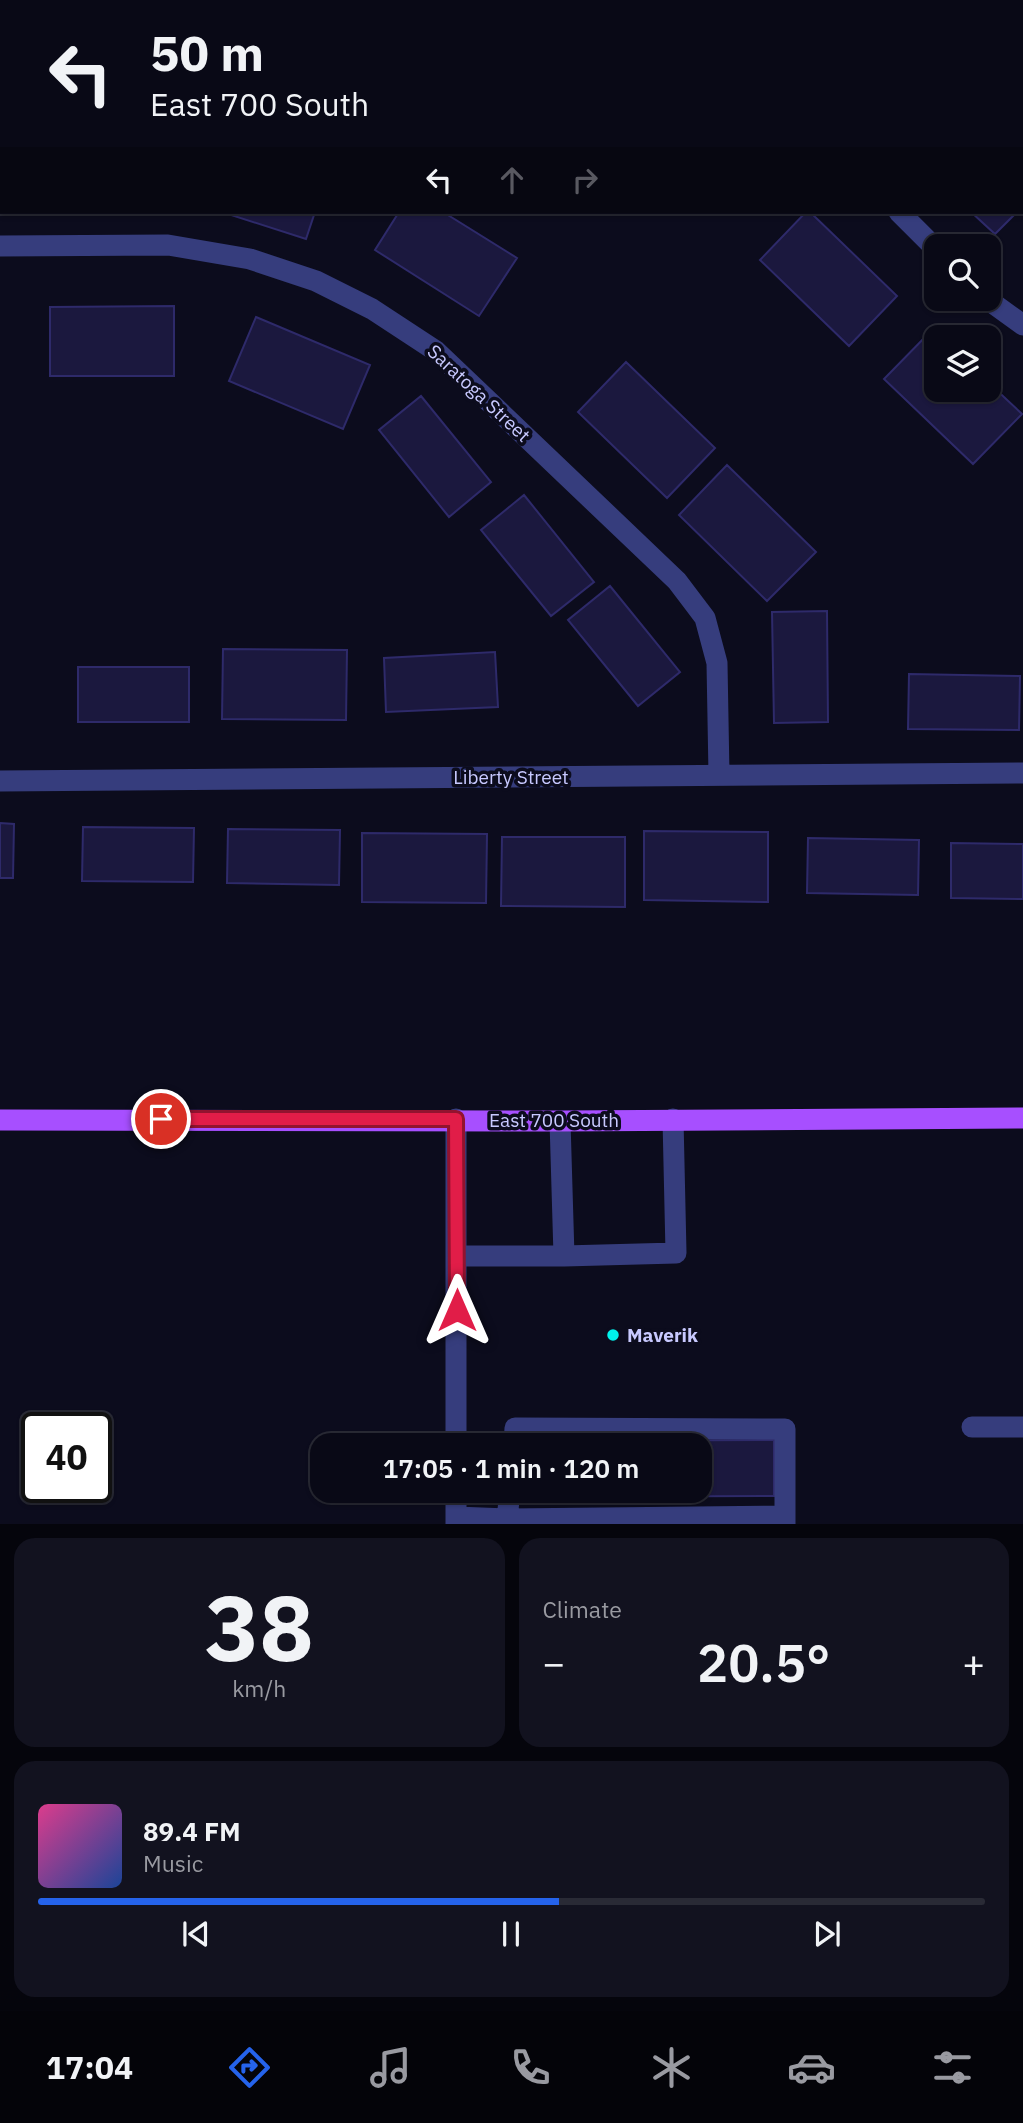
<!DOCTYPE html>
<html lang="en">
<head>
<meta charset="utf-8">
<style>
  :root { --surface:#090916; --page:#12121f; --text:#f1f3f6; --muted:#999aa1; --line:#292a35; --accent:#2563eb }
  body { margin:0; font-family:"IBM Plex Sans",sans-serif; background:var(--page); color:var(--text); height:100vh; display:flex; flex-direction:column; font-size:26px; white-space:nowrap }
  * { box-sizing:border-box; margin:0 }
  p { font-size:23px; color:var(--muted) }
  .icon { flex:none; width:38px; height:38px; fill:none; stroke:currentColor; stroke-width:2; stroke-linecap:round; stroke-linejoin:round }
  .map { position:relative; height:1524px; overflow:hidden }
  .side { display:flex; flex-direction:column; gap:14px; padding:14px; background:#05050c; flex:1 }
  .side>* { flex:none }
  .guide { position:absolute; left:0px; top:0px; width:1024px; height:214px; box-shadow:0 2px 5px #0004,0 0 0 2px var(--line); background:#090916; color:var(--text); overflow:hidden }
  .controls { position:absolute; left:924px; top:234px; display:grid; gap:14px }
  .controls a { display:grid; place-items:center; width:77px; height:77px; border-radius:14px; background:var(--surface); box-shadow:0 2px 5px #0004,0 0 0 2px var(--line); font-size:35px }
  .speed { position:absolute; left:21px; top:1412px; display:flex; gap:14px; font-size:35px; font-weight:700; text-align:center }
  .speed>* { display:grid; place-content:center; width:91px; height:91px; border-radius:50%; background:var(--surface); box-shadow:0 2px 5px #0004,0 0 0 2px var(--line); line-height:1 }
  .speed .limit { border:4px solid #111; border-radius:10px; background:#fff; color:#111 }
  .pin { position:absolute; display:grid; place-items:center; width:60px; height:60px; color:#fff; margin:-30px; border:4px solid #fff; border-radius:50%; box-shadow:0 2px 7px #0007 }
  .me { position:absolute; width:77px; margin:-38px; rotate:0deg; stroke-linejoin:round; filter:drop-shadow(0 0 5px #0008) }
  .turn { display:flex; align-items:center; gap:24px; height:147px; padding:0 35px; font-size:32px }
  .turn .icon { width:91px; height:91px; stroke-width:2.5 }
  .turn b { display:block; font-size:49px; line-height:60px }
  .lanes { display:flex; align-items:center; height:66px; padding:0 35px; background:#0003; justify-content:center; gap:35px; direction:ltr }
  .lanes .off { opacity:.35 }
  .big { font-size:52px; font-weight:600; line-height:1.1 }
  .side .tile { flex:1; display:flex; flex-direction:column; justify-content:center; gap:10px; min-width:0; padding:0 24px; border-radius:21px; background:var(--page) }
  .side .dial { align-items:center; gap:0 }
  .dial b { font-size:91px; line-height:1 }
  .song { display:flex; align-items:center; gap:21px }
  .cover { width:84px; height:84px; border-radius:10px; background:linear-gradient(135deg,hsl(330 70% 55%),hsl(220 70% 35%)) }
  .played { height:7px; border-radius:4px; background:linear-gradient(90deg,var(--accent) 55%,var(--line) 55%) }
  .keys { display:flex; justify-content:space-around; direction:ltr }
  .heat { display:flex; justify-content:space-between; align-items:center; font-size:38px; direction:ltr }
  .side .tiles { flex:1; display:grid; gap:14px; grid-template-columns:1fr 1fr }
  .tile:last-child { grid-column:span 2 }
  .trip { position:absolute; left:310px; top:1433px; width:402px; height:70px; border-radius:21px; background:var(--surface); box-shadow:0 2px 5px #0004,0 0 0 2px var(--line); font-weight:600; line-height:70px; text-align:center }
  .dock { display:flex; height:112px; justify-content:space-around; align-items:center; background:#040409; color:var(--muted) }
  .dock .icon { width:49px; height:49px }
  .dock .selected { color:var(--accent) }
  .dock b { font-size:32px; color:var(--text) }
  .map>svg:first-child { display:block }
</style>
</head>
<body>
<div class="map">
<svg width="1023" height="1525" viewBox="0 0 1023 1525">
  <rect width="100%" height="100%" fill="#0c0c1d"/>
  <path fill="#1b183e" stroke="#2e2a6a" stroke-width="2" d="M540,0H610V2H540Z
    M760,0H844L843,2H761Z
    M0,146H2V200H0Z
    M222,212H315L306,239Z
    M399,212H443L517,258L479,316L375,250Z
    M806,212H810L897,296L849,346L760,260Z
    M971,212H1017L995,234Z
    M174,306V376H50V307Z
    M256,317L370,365L343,429L229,381Z
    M933,329L942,338H936V390H989V383L1022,414L973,464L884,379Z
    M626,362L715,448L667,498L578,412Z
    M421,396L491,482L449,517L379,430Z
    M727,465L816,552L767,601L679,515Z
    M524,495L594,582L551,616L481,530Z
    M610,586L680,672L638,706L568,620Z
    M827,611L828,722L774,723L772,612Z
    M223,649L347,650L346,720L222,719Z
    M495,652L498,707L386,712L384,658Z
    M78,667H189V722H78Z
    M909,674L1020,676L1019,730L908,729Z
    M0,823L14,824L13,878H0Z
    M83,827L194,828L193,882L82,881Z
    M228,829L340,830L339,885L227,883Z
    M644,831L768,832V902L644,900Z
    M362,833L487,834L486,903L362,902Z
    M502,837H625V907L501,906Z
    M808,838L919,840L918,895L807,893Z
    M951,843L1023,844V899L951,898Z
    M774,1440V1496L527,1497V1491H700V1446H527V1441Z"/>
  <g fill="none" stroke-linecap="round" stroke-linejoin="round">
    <path stroke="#2caf96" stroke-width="4.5" stroke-dasharray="3.5 5" stroke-linecap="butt" d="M34,2V0
      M0,47L2,46"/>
    <path stroke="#363d7d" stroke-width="21" d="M687,0L689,2
      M899,212L936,249
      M0,246L168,245L250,259L316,281L372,309L436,351L677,581L705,618L717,663L719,775
      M987,299L1023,325
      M0,781L1023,773
      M457,1256H564L560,1121
      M564,1256L676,1253L673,1119
      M972,1427H1023
      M456,1446V1119
      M514,1446L515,1428L785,1429V1516
      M456,1517L507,1519L785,1516V1525
      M507,1519L510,1491
      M456,1525V1491"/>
    <path stroke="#a74fff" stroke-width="21" d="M0,1120L560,1121L1023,1118"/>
  </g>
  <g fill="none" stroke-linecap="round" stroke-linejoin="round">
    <defs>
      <path id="route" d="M161,1119H456L457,1310"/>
    </defs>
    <use href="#route" stroke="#92132f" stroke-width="18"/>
    <use href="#route" stroke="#e11d48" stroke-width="12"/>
  </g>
  <circle fill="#00f3ed" stroke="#0c0c1d" stroke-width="2.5" cx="613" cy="1335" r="7"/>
  <g text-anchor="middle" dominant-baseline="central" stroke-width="7" stroke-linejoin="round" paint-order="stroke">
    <g font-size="19" fill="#c8c9ff" stroke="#0c0c1d">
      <text transform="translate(479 393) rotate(43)">Saratoga Street</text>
      <text x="511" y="777">Liberty Street</text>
      <text x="554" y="1120">East 700 South</text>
    </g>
    <g font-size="19" font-weight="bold" fill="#c8c9ff" stroke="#0c0c1d" text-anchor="start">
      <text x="627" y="1335">Maverik</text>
    </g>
  </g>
</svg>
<div class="controls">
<a><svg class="icon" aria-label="search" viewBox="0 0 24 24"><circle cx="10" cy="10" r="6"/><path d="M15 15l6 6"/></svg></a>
<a><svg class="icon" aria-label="layers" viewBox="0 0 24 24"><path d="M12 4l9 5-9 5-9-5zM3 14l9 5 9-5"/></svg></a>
</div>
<div class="speed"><div class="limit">40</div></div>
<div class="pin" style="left:161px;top:1119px;background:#d93025"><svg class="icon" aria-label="arrive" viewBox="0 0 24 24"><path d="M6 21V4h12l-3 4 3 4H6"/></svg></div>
<svg class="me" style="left:457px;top:1310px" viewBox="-20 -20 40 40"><path d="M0-17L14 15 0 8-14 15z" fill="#e11d48" stroke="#fff" stroke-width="4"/></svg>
<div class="trip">17:05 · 1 min · 120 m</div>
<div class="guide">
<div class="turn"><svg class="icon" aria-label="left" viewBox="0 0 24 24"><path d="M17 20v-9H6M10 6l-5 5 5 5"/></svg><div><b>50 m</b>East 700 South</div></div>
<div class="lanes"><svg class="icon" aria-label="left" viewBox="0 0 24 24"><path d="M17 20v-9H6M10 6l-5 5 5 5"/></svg><svg class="icon off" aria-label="ahead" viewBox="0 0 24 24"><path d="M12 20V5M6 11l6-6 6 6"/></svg><svg class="icon off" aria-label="right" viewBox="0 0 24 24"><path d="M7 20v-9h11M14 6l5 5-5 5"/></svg></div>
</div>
</div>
<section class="side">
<div class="tiles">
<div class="tile dial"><b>38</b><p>km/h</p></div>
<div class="tile"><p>Climate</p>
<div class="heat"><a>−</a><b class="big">20.5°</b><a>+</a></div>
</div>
<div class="tile">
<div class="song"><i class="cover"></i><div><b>89.4 FM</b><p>Music</p></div></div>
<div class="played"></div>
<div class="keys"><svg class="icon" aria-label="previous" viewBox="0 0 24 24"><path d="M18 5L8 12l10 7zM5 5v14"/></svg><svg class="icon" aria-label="pause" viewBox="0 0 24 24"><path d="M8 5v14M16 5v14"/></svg><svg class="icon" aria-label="next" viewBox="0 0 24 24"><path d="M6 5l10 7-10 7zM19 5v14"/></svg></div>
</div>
</div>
</section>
<nav class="dock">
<b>17:04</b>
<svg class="icon selected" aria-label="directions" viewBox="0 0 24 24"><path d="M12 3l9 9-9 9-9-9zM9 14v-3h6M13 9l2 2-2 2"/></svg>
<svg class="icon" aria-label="music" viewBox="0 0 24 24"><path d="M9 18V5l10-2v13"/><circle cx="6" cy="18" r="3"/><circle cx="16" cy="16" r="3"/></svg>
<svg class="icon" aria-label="phone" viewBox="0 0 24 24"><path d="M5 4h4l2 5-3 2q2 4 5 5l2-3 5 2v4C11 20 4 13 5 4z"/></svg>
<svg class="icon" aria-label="climate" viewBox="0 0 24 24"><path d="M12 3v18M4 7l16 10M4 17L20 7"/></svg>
<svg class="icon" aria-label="car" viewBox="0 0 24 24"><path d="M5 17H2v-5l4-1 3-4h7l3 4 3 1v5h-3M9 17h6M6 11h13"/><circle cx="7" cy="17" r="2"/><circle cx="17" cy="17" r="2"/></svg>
<svg class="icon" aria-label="filters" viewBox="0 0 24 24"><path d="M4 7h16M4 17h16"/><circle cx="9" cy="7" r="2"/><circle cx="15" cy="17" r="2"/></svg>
</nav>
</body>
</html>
